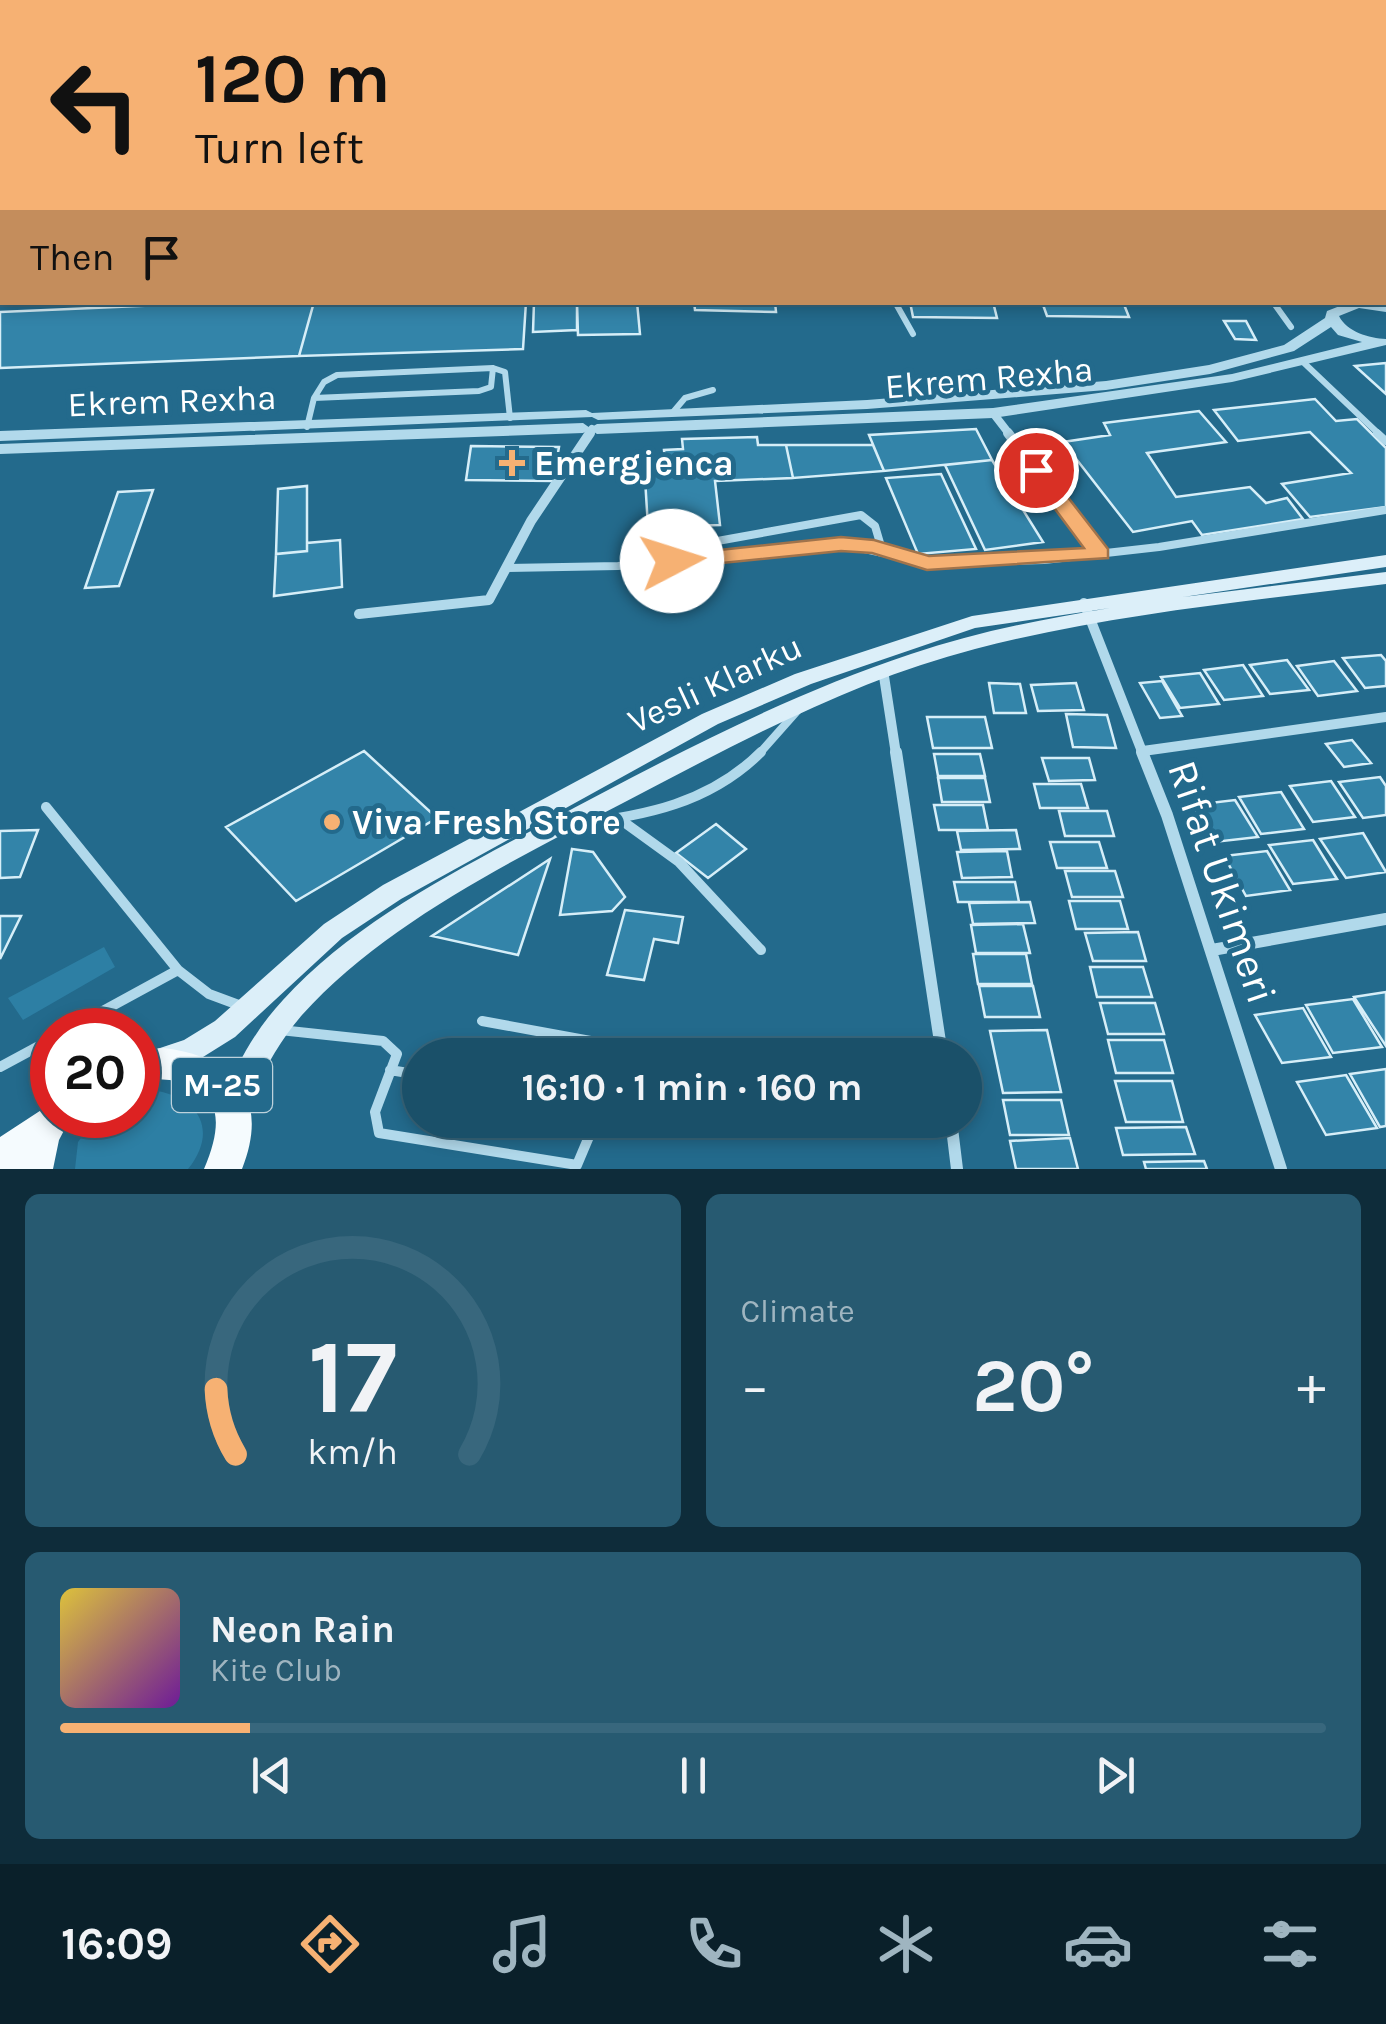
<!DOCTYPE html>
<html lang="en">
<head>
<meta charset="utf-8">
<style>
  :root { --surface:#1a5069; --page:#275a71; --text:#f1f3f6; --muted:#9fb5c0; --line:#38677d; --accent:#f6b173 }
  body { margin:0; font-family:Karla,sans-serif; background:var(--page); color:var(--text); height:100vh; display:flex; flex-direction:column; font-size:38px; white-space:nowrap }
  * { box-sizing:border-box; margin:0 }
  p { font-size:32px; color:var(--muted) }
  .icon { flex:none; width:55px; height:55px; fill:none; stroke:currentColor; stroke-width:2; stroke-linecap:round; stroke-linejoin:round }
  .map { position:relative; height:1169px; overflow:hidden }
  .sheet { display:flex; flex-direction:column; gap:25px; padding:25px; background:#0e2c3a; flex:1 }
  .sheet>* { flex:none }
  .guide { position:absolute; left:0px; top:0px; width:1388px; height:305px; box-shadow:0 5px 15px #0003,0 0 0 2px var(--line); background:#f6b173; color:#111; overflow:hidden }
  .speed { position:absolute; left:30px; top:1008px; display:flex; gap:20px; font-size:50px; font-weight:700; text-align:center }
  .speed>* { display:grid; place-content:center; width:130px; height:130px; border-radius:50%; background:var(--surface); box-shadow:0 5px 15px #0003,0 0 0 2px var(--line); line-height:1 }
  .speed .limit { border:15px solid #d22; background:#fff; color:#111 }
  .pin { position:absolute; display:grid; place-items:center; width:85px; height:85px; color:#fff; margin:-42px; border:5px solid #fff; border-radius:50%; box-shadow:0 2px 10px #0007 }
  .me { position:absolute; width:110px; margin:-55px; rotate:85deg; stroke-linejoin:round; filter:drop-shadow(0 0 8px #0008) }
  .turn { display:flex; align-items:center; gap:35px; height:210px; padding:0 30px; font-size:45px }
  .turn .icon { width:130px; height:130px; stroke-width:2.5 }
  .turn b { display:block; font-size:70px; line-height:85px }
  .then { display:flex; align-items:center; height:95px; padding:0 30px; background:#0003; gap:20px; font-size:38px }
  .big { font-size:75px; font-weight:700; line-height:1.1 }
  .sheet .card { flex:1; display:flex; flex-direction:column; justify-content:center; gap:15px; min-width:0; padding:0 35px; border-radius:15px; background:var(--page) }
  .sheet .dial { align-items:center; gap:0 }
  .dial svg { height:260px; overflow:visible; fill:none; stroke:var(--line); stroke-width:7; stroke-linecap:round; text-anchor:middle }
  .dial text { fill:var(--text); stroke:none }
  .song { display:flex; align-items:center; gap:30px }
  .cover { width:120px; height:120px; border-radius:15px; background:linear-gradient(135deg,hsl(50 70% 55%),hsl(280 70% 35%)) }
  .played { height:10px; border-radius:5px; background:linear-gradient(90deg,var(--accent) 15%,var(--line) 15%) }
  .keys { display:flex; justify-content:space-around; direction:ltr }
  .heat { display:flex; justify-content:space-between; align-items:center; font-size:55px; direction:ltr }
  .sheet .tiles { flex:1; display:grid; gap:25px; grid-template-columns:1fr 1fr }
  .card:last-child { grid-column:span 2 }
  .trip { position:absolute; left:402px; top:1038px; width:580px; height:100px; border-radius:50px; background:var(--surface); box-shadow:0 5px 15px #0003,0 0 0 2px var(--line); font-weight:700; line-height:100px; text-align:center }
  .tabs { display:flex; height:160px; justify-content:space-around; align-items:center; background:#0a202a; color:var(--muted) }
  .tabs .icon { width:70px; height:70px }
  .tabs .selected { color:var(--accent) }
  .tabs b { font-size:45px; color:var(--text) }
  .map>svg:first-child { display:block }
</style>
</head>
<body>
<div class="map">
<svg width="1386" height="1169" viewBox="0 0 1386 1169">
  <rect width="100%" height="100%" fill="#236a8c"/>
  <path fill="#2d7fa4" d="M104,947L115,967L23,1020L8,998Z
    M158,1091C202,1100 217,1133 188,1169H75L78,1142L98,1115H138V1094Z"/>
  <path fill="#3384a9" stroke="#d6eef8" stroke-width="2.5" d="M0,0H109L0,6Z
    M984,0H1090L1091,2H985Z
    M1096,0H1202L1204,2H1098Z
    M232,302H314L299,356L0,368V312Z
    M314,302H526L523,349L299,356Z
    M534,302H577V330L533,332Z
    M577,302H637L640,334L578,335Z
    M694,302H775L776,312L695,310Z
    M910,302H993L997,318L913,317Z
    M1042,302H1123L1129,317L1047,316Z
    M1224,321H1246L1256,340L1235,339Z
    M1386,363V394L1355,366Z
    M1315,399L1336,421L1357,419L1386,448V507L1310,517L1282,484L1351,473L1310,432L1238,441L1214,410Z
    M1199,411L1226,442L1147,453L1176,497L1250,487L1266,503L1287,498L1303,519L1202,535L1192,521L1133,532L1063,442L1110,435L1104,423Z
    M976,429L992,460L884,471L869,435Z
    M757,437L758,445H786L793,478L715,481L720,525L648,527L644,462L665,461L664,450L683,449L682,439Z
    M786,445H873L884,471L793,478Z
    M471,446L559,447L553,481L466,480Z
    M992,460L1043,542L985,550L945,465Z
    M941,474L976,549L918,554L886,478Z
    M307,486V551L276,554L278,489Z
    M153,490L119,586L85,588L118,492Z
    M340,540L342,587L274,596L276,554L307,551V543Z
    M1381,655L1386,661V686L1365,688L1343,658Z
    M1287,660L1309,690L1270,694L1250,665Z
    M1334,661L1357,691L1318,696L1297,666Z
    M1243,665L1263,696L1224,700L1204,670Z
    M1200,673L1219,704L1180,708L1161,677Z
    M1162,681L1182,716L1160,718L1140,683Z
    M989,683L1020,684L1026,713H994Z
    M1076,683L1084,710L1038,711L1031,685Z
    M1066,714L1107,715L1116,748L1073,747Z
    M927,717H985L992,748H933Z
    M1352,740L1371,763L1344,767L1326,744Z
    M364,751L437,818L296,901L226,827Z
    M934,754H980L985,776H938Z
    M1042,758H1089L1095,780L1049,781Z
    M1380,777L1386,786V815L1363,818L1339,782Z
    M938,778H985L990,802H942Z
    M1331,781L1355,817L1313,822L1290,786Z
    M1034,784H1081L1088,808H1040Z
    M1281,792L1304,829L1261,834L1239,797Z
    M1235,800L1258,837L1214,842L1193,805Z
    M934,805H983L988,830H939Z
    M1059,811H1107L1114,836H1065Z
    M716,824L746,849L708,878L676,853Z
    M38,830L20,877L0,878V831Z
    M1016,830L1020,849L961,850L957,831Z
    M1363,833L1386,872L1346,878L1320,839Z
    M1313,840L1337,879L1293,884L1269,845Z
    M1050,842H1099L1107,868H1057Z
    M572,849L593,852L625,897L612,911L560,915Z
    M1007,851L1012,877L962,878L957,852Z
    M1267,851L1290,890L1246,896L1224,856Z
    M550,859L518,955L432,936Z
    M1065,871H1115L1123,897H1072Z
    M954,882H1015L1019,902H958Z
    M1069,901H1120L1128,929H1076Z
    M1030,902L1035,923L973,924L969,903Z
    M625,910L683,917L678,943L654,939L644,980L607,975Z
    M0,916H21L0,959Z
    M1023,924L1030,953H976L971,925Z
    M1138,932L1146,961H1093L1085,933Z
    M973,954H1026L1032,984H978Z
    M1090,967H1143L1152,997H1097Z
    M979,986H1033L1040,1017H985Z
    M1386,992V1046L1354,997Z
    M1353,999L1382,1047L1333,1053L1306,1005Z
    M1100,1003H1155L1164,1034H1108Z
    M1303,1008L1331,1057L1282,1063L1255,1015Z
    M1047,1030L1061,1092L1003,1093L990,1031Z
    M1108,1040H1164L1173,1073H1116Z
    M1386,1069V1126L1380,1127L1350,1074Z
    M1346,1075L1377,1128L1326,1135L1297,1082Z
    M1115,1081H1172L1183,1122H1126Z
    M1003,1100H1061L1069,1135H1010Z
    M1186,1127L1195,1154L1123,1155L1116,1128Z
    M1070,1138L1078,1169H1016L1010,1141Z
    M1204,1161L1207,1169H1146L1144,1162Z"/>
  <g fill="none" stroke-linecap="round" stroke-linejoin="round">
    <path stroke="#b1d9eb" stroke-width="6" d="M895,302L913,334
      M1273,302L1291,327
      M1302,361L1380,435
      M493,368L491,387L479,391L314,398L324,382L337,375Z
      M493,368L505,372L510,418
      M674,411L685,398L713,390
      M307,427L314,398"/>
    <path stroke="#b1d9eb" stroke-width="8" d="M1377,433L1386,441
      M680,558L712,542L861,515L875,526L880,543L875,546
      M508,568L618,566L841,544L930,563L1044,560L1159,547L1386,510
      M759,754L798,710"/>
    <path stroke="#b1d9eb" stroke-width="10" d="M46,807L178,970L209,994L244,1007
      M621,820L679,862L761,950
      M575,824C645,816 710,803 761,752
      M482,1021L667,1055
      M68,1030L178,970
      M280,1030L383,1041L397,1054L375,1112L379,1133L577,1165L596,1120
      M0,1067L52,1039
      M390,1070L420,1075"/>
    <path stroke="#b1d9eb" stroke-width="6" d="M176,2L185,0"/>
    <path stroke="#b1d9eb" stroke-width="8" d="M993,413L1010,435
      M588,435L592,429"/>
    <path stroke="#b1d9eb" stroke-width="10" d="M1008,433L1100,554
      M1084,603L1143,754
      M359,614L489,600L531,521L590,433
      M883,670L896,754
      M1143,751L1386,717"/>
    <path stroke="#b1d9eb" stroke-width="12" d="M896,752L942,1055
      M1142,752L1167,815L1281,1169
      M1212,950L1386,919
      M951,1120L957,1169"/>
    <path fill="#b1d9eb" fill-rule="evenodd" d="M1343,0H1353L1355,2H1345Z
      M1385,49H1386V56H1385Z
      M0,77H2V85L0,86Z
      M1350,302L1386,304V312L1359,308L1339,316C1347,332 1369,338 1386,339V345L1232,382L993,418L597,434L590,429L583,433L0,454V444L583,423L590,428L597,424L993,408L1232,374L1362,342L1338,335L1331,327L1294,351L1210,374L1106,390L867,409L598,420L592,417L0,441V431L586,410L592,413L867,400L1106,381L1209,365L1284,345L1325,318L1327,311Z"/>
    <path fill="#dceff9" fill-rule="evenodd" d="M1386,555V567L1183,597L1386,572V584C1249,601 1110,614 975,649C851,681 736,744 623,803C514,860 385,923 302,1015C276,1045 261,1077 244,1112L234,1115L224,1112L220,1103C237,1065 254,1031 283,1000C353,923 455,871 546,823C664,760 784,696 911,654C976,632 1043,619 1110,608L975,628L811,684L718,724L401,899L342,938L235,1037L203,1057L161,1071L151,1067L147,1059L151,1051L184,1040L215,1021L324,924L383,885L702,714L795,674L972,616Z"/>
    <path fill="#f5fbfe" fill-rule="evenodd" d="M164,1048C236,1057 270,1098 242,1169H204C233,1102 208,1074 138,1080V1050Z
      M52,1103V1115H68L70,1119L59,1140L53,1169H0V1137Z"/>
  </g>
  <path fill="#f6b173" stroke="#a0734b" stroke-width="2.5" d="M1036,463L1043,465L1108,549V558L927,570L872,553L841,551L672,568L661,561L672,555L841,537L874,540L929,556L1084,548L1026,470Z"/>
  <g fill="#f6b173" stroke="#236a8c" stroke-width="4">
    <path d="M507 448h10v10h10v10h-10v10h-10v-10h-10v-10h10z"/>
    <circle cx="332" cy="822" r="10"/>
  </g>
  <g text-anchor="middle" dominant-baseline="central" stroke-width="10" stroke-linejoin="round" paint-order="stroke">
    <rect fill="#236a8c" stroke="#bdd2dc" stroke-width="2.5" x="172" y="1058" width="100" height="54" rx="8"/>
    <g font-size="32" font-weight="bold" fill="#fff">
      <text x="222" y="1085">M-25</text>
    </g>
    <g font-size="35" fill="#fff" stroke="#236a8c">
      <text transform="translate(989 378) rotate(-5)">Ekrem Rexha</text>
      <text transform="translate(172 401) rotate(-2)">Ekrem Rexha</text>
      <text transform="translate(715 684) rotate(-25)">Vesli Klarku</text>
    </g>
    <g font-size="35" font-weight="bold" fill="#fff" stroke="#236a8c" text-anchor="start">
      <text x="534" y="463">Emergjenca</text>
      <text x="352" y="822">Viva Fresh Store</text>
    </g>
    <g font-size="42" fill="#fff" stroke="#236a8c">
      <text transform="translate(1222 882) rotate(71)">Rifat Ukimeri</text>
    </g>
  </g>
</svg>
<div class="speed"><div class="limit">20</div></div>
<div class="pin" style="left:1036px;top:470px;background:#d93025"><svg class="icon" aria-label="arrive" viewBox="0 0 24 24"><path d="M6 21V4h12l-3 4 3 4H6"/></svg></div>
<svg class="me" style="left:672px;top:561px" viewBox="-20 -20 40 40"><circle r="19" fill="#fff"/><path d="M0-13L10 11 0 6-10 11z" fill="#f6b173"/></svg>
<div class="trip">16:10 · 1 min · 160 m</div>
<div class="guide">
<div class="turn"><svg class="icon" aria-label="left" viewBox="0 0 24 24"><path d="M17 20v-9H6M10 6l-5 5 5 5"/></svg><div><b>120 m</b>Turn left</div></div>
<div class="then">Then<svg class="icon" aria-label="arrive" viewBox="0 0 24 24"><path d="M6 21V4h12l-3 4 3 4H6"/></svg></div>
</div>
</div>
<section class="sheet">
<div class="tiles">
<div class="card dial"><svg viewBox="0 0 100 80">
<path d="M14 69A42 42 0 1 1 86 69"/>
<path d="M14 69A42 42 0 0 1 8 49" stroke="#f6b173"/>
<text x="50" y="56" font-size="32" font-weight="700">17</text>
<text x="50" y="72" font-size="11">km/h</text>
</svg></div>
<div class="card"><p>Climate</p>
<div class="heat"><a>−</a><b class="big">20°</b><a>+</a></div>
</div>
<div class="card">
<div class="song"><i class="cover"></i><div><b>Neon Rain</b><p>Kite Club</p></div></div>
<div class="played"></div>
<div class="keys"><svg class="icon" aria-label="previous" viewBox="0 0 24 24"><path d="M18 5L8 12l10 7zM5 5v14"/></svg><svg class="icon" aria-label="pause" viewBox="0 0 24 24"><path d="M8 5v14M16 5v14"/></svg><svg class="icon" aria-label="next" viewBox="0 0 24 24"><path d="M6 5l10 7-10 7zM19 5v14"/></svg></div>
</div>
</div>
</section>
<nav class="tabs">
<b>16:09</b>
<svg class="icon selected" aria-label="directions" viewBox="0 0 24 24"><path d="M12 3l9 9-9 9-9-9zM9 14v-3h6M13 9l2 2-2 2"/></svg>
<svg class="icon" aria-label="music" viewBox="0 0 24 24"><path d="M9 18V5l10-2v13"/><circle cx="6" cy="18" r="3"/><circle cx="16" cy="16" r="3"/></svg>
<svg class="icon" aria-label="phone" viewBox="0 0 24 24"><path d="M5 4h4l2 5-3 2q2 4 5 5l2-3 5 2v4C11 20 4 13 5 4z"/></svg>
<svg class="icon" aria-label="climate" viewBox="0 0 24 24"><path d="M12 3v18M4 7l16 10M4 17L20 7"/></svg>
<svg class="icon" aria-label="car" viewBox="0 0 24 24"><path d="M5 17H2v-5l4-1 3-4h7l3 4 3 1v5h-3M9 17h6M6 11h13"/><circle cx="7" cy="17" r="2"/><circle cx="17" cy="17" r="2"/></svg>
<svg class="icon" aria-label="filters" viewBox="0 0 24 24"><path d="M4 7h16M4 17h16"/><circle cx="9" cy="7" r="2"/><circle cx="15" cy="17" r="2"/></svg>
</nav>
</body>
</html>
